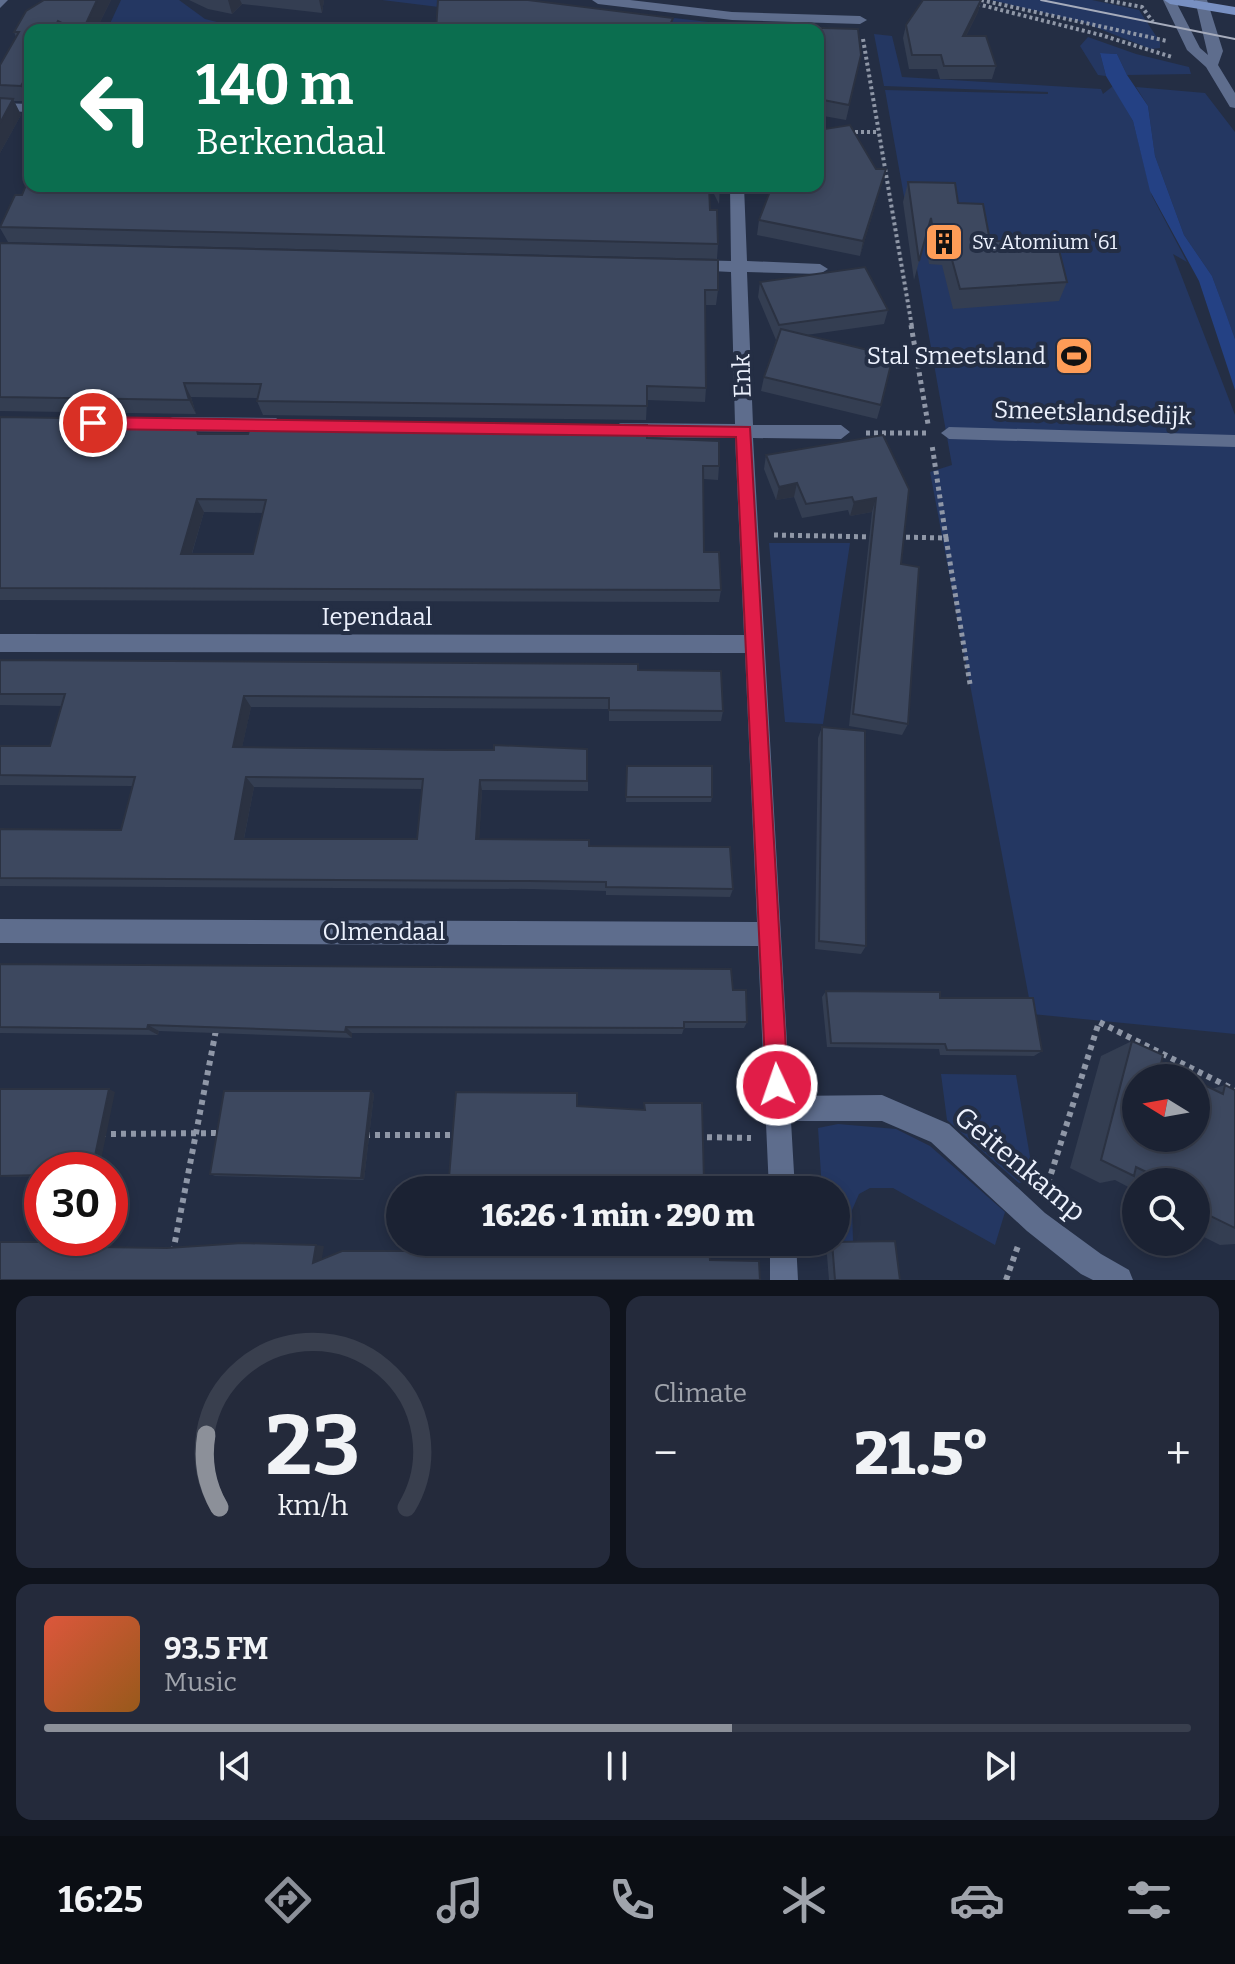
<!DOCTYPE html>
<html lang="en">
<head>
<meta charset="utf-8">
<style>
  :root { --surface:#1b2233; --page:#242a3b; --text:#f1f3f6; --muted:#a0a4ac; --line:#393f4e; --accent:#8c9099 }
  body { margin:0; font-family:Bitter,serif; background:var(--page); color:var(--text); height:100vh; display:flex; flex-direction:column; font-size:30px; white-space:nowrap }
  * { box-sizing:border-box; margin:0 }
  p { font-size:26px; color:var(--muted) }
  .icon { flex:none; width:44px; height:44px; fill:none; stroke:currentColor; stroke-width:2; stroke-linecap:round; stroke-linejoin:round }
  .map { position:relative; height:1280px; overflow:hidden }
  .side { display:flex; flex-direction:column; gap:16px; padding:16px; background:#0f131c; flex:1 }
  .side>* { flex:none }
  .hud { position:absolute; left:24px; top:24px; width:800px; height:168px; border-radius:16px; box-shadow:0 4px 12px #0003,0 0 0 2px var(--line); background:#0b6e4f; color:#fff; overflow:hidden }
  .needle { width:52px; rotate:281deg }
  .buttons { position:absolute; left:1122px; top:1064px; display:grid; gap:16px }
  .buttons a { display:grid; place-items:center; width:88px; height:88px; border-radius:50%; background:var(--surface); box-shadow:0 4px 12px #0003,0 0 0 2px var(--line); font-size:40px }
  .speed { position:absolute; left:24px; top:1152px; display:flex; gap:16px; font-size:40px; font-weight:700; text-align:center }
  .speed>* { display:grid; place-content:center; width:104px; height:104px; border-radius:50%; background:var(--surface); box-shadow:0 4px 12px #0003,0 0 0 2px var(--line); line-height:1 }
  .speed .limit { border:12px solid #d22; background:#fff; color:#111 }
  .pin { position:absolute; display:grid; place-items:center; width:68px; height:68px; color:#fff; margin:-34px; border:4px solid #fff; border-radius:50%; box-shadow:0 2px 8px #0007 }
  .me { position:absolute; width:88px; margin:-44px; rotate:357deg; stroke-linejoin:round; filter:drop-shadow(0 0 6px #0008) }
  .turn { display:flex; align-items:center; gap:28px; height:168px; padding:0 40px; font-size:36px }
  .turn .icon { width:104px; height:104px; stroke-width:2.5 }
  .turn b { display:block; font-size:56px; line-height:68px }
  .big { font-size:60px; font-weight:800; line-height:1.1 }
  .side .tile { flex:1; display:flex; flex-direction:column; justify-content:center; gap:12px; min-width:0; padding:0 28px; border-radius:16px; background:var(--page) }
  .side .dial { align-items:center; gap:0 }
  .dial svg { height:208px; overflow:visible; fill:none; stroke:var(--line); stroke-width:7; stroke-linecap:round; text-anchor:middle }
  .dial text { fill:var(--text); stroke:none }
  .song { display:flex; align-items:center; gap:24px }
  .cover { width:96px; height:96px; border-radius:12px; background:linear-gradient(135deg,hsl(10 70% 55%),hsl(30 70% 35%)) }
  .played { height:8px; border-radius:4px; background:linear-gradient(90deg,var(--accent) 60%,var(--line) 60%) }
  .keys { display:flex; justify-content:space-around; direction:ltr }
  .heat { display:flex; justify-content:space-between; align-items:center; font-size:44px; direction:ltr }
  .side .tiles { flex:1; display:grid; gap:16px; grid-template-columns:1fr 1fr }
  .tile:last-child { grid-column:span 2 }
  .trip { position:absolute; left:386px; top:1176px; width:464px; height:80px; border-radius:40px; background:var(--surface); box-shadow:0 4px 12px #0003,0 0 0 2px var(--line); font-weight:800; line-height:80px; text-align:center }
  .dock { display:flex; height:128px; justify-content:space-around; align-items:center; background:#0b0e14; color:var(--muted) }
  .dock .icon { width:56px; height:56px }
  .dock .selected { color:var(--accent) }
  .dock b { font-size:36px; color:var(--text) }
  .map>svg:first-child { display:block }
</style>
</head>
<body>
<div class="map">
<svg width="1235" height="1280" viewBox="0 0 1235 1280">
  <rect width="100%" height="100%" fill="#242e44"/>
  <path fill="#243762" d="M121,0H179L205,19L217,22L278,30H107Z
    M382,0H520L717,23L720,30H627Z
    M991,0H1092L1139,10L1160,42V48L1151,49L1082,22Z
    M874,34L892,36L902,77L1101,89L1103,94L1113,86L1133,121L1152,196L1187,262L1173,254L1235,415V1034L1032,1014L930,472L952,465L885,90L1048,94V92L884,86Z
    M1088,37L1136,54L1189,67L1191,74L1127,75L1117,54L1100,53L1106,76L1098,75L1080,46Z
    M1136,87L1205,93L1235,132V339L1212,276L1184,235L1155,156L1148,106Z
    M769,543H850L823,724L785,722Z
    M941,1074L1016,1075L1034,1180L1019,1183L947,1120Z
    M838,1124L896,1129L930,1146L1005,1212L995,1245L893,1188H870L859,1194L852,1210L853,1241L826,1243L836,1242V1190H822L818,1128Z"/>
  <path fill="#244184" d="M1100,53L1117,54L1127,75L1148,106L1155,156L1184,235L1212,276L1225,311L1235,339V390L1199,281L1150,191L1133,121L1106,76Z"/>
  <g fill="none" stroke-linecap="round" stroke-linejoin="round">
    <path stroke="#8f97a7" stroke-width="4" stroke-dasharray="3 3" stroke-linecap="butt" d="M981,0L1167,41
      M1105,0L1142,7L1153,22
      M977,4L1101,35L1172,57
      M863,39L912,327
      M849,132H879"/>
    <path stroke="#8f97a7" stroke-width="5" stroke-dasharray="4 4" stroke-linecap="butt" d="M911,325L928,424
      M866,433H928
      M774,535L876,537
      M898,537L946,538L932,445
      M946,538L970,684"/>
    <path stroke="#8f97a7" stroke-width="6" stroke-dasharray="5 5" stroke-linecap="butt" d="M101,1134L223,1133
      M365,1135H459
      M697,1137L751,1138
      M1045,1193L1099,1022L1235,1090
      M173,1252L216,1030
      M1006,1280L1019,1243"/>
    <path fill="#5e6d8d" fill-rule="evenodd" d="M949,427L1235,435V447L949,439L941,433Z"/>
    <path fill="#5e6d8d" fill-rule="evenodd" d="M592,0H630L732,12L860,16L867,20L860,24L732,20L598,4Z
      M1163,0H1175L1200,48L1208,55L1195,0H1207L1223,51L1218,65L1235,93V108L1230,107L1206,67L1187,50Z
      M0,103L30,104V112L0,111Z
      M730,186H744L747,261L820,264L828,269L820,274L747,272L753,425H841L850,432L841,439L753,438L790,1096L882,1095L949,1124L1045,1213L1101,1254L1129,1270L1133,1280H1093L1081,1274L1027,1231L931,1142L882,1121H791L795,1190H769L758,946L0,943V919L757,922L745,653L0,652V634L744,635L735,438L620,437L611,430L620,423L735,424L731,272L692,270L684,265L692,260L731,261Z
      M172,417L276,418L285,425L276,432L172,431L163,424Z
      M770,1242H796L798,1280H770Z"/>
    <path fill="#5e6d8d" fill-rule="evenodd" d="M0,0H8L0,8Z"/>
    <path fill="#7890c2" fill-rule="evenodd" d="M1164,0H1193L1235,7V15L1170,4Z"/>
    <path stroke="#a6acbc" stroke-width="2" d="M1041,0L1235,39"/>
  </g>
  <path fill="#343e52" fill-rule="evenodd" d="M44,0H111L96,30H30V99L29,101H14L21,115L0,153V65L16,37L14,32Z
    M189,0H324L322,13L242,4L232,14L208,9Z
    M981,0L978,12L966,36L996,66L992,79H940L937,69H909L903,38L906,25Z
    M818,30L861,55L846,120L818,115Z
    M876,169H886L860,256L757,235L759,220L770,190L769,186H818Z
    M908,182L958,203L990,241L1067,282L1059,301L953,309L942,265L929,264L925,239L914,280L903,202Z
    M710,186H720L719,204Z
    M710,210L718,244L717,259L8,242L0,228V226Z
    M0,243L718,290L716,305H705L706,388L705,402L647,400L646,420L263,415L257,401V398L191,397L196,414L0,411Z
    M760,282L888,310L884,324L806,335L881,405L877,419L761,391L764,377L776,340L758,297Z
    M0,417L201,434L647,438L719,466L718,480L704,479V552L721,590L719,602L0,600ZM204,512L263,513L253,554H192Z
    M883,435L901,564L908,724L902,735L849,726L872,512L850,516L848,510L802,518L794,497L776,500L764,469L766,455Z
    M0,660L638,670L723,711L721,721H609V709L251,707L242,747L588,759V791L482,790L479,839L589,846L733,889L730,897L606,895V891L531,889L0,886V829L121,830L132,786L0,785V746H50L62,706L0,705ZM254,787L422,789L417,839H244Z
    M822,727L866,946L861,954L815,949L818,738Z
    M627,766L712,797L711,802H626Z
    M0,964L733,990L747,1022L744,1028H684L682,1034L352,1033V1038L159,1031L158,1035L0,1033Z
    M826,991L940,998L1042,1051L1034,1056L940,1055L939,1049L827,1047L822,997Z
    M1132,1041L1161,1064L1212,1089L1225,1085L1235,1090V1244L1220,1245L1196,1233V1182H1136V1191L1115,1180L1100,1183L1070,1168L1101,1056Z
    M0,1089L115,1092L42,1170V1176L8,1177L0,1176Z
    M371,1091L374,1094L364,1180L215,1176L210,1174Z
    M577,1106L644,1110V1106L704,1181L703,1182L651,1179L650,1182L451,1179L449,1178Z
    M836,1242L900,1280H829L826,1243Z"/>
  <path fill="#2b3242" d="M97,0H111L96,30H83Z
    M228,0H240L242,4L232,14Z
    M319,0H324L322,13Z
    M981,0L978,12L959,50L963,36Z
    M58,21L62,30H53Z
    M30,70V99L29,101L21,86Z
    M13,99L21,115L0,153V123Z
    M886,169L882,184L860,256L863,241Z
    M184,383L191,397L196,414L189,400Z
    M797,483L794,497L776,500L779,487Z
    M876,498L872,512L850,516L854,502Z
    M197,499L204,512L188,566L181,554Z
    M244,696L251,707L240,757L233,747Z
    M246,777L254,787L242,848L235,839Z
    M480,780L482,790L479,848L476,839Z
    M148,1025L159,1031L158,1035L147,1029Z
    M346,1027L352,1033V1038L345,1032Z
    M109,1089L115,1092L99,1170H92Z
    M371,1091L374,1094L364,1180L361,1178Z
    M100,1242L113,1244L112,1248L99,1247Z
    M316,1245L324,1246L321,1264L313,1263Z"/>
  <path fill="#3d485f" stroke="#2b3242" stroke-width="2" fill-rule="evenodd" d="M44,0H97L83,30H76L58,21L53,30H30V70L21,86L0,85V65L19,32H14L26,11Z
    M438,0H528L673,18L668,30H436Z
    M923,0H981L963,36H986L996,66H944L941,55H912L906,25Z
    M756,26L858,29L861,55L849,105L818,99V30H756Z
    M0,98L13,99L0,123Z
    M850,125L876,169H886L863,241L759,220L772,186H818V130Z
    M30,175V186H709L710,210H717L718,244L0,227L15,195H22Z
    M908,182L955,183L958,203L983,204L990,241L1057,242L1067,282L960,289L948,245H935L931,218L919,261Z
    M0,243L718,260V290H705L706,388L647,386V406L257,401L261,384L184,383L189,400L0,397Z
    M865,267L888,310L779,325L760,282Z
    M781,329L893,356L881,405L764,377Z
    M0,417L194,420L198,434H248L252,420L647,425V438L719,441V466H703L704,552H719L721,590L0,588ZM197,499L266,500L253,554H181Z
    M883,435L909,489L901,564L919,567L908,724L853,714L876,498L854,502L852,497L806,504L797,483L779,487L766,455Z
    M0,660L638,664V670L721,671L723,711L609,710V698L244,696L233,747L448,750H494V745L587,749V781L480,780L476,839L589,840V846L730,847L733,889L606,887V882L529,881L0,878V829L121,830L135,777L0,775V746H50L65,694H0ZM246,777L423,779L417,839H235Z
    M822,727L865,731L866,946L819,941Z
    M627,766H712V797H626Z
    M0,964L731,969L733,990H746L747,1022H684V1028L346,1027L345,1032L148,1025L147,1029L0,1027Z
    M826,991L940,992V998H1033L1042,1051L947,1050L945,1044L831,1043Z
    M1132,1041L1163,1055L1161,1064L1189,1078H1136V1138H1196V1081L1223,1094L1225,1085L1235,1090V1228L1198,1210L1201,1199L1196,1197V1182H1167L1136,1167L1134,1176L1101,1160Z
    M0,1089H109L92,1170H42V1175L0,1176Z
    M224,1091H371L361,1178L210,1174Z
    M456,1092L577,1093V1106L645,1110L644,1103H702L704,1181L651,1178V1180L449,1178Z
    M895,1241L900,1280H835L832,1242Z
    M0,1242H100L99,1247L167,1248L242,1243L316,1245L313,1263L342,1251H425L426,1245L709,1247L710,1260L759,1261L760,1280H0Z"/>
  <path fill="#e11d48" stroke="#92132f" stroke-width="2" d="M93,417L750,427L788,1085L785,1093L777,1097L769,1093L766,1085L736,437L93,429L85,423Z"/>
  <defs>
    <symbol id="building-square" viewBox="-11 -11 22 22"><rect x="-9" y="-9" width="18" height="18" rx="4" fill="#fe9c57" stroke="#242e44"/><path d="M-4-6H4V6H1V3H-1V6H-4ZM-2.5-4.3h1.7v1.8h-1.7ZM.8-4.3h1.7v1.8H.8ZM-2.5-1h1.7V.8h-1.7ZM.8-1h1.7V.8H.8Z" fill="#111"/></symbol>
    <symbol id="stadium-square" viewBox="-11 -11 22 22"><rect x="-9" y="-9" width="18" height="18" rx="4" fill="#fe9c57" stroke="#242e44"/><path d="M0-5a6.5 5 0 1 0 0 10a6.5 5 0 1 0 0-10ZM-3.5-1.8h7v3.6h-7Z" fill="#111"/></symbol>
  </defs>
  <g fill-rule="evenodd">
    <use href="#building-square" x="922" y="220" width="44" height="44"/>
    <use href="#stadium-square" x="1052" y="334" width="44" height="44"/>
  </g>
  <g text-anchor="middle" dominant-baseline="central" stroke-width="8" stroke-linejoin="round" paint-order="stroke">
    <g font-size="20" fill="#ecf1fd" stroke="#242e44" text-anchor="start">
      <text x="972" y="242">Sv. Atomium '61</text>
    </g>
    <g font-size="24" fill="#ecf1fd" stroke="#242e44" text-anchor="end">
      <text x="1046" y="356">Stal Smeetsland</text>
    </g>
    <g font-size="24" fill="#ecf1fd" stroke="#242e44">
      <text transform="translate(742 376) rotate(-92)">Enk</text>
      <text transform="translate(1093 413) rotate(2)">Smeetslandsedijk</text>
      <text x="377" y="617">Iependaal</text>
      <text x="384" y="932">Olmendaal</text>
    </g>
    <g font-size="28" fill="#ecf1fd" stroke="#242e44">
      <text transform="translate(1020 1164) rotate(40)">Geitenkamp</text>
    </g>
  </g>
</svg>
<div class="buttons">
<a><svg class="needle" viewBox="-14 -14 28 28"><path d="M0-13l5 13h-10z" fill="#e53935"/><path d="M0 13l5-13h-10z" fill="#a0a4ac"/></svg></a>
<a><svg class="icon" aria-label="search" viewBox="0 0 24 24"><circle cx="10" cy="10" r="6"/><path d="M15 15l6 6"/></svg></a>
</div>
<div class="speed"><div class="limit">30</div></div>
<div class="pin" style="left:93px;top:423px;background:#d93025"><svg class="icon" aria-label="arrive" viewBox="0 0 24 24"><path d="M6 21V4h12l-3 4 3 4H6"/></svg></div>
<svg class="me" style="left:777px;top:1085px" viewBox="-20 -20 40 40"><circle r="17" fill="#e11d48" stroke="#fff" stroke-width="3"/><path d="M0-11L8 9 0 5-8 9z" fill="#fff"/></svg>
<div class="trip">16:26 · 1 min · 290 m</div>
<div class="hud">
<div class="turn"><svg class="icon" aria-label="left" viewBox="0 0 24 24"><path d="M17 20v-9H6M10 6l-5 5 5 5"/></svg><div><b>140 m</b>Berkendaal</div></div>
</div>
</div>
<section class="side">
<div class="tiles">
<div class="tile dial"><svg viewBox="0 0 100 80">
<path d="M14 69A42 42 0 1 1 86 69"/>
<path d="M14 69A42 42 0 0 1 9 41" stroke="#8c9099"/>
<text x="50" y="56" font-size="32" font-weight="700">23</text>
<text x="50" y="72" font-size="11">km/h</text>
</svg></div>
<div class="tile"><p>Climate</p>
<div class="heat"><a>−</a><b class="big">21.5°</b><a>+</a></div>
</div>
<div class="tile">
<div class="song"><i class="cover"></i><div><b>93.5 FM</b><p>Music</p></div></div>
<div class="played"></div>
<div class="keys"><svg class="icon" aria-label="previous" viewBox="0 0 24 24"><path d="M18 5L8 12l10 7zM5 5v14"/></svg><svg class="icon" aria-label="pause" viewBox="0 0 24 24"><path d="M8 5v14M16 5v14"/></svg><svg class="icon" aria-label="next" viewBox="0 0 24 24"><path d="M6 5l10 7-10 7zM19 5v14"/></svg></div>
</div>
</div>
</section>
<nav class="dock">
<b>16:25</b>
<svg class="icon selected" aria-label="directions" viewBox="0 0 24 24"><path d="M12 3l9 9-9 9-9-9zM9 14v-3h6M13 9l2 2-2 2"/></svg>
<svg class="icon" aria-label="music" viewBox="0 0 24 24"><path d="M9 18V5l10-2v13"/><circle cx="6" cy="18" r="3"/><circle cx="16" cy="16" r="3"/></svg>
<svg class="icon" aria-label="phone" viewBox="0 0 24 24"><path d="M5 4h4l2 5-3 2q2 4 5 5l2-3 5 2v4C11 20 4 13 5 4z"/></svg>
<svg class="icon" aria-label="climate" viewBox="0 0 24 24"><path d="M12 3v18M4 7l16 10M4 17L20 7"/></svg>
<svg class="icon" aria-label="car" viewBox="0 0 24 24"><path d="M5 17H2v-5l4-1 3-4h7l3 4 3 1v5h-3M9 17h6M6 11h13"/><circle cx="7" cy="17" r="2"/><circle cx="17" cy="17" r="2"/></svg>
<svg class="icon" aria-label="filters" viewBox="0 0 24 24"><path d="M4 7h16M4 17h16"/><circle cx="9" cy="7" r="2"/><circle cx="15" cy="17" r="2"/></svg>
</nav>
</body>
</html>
